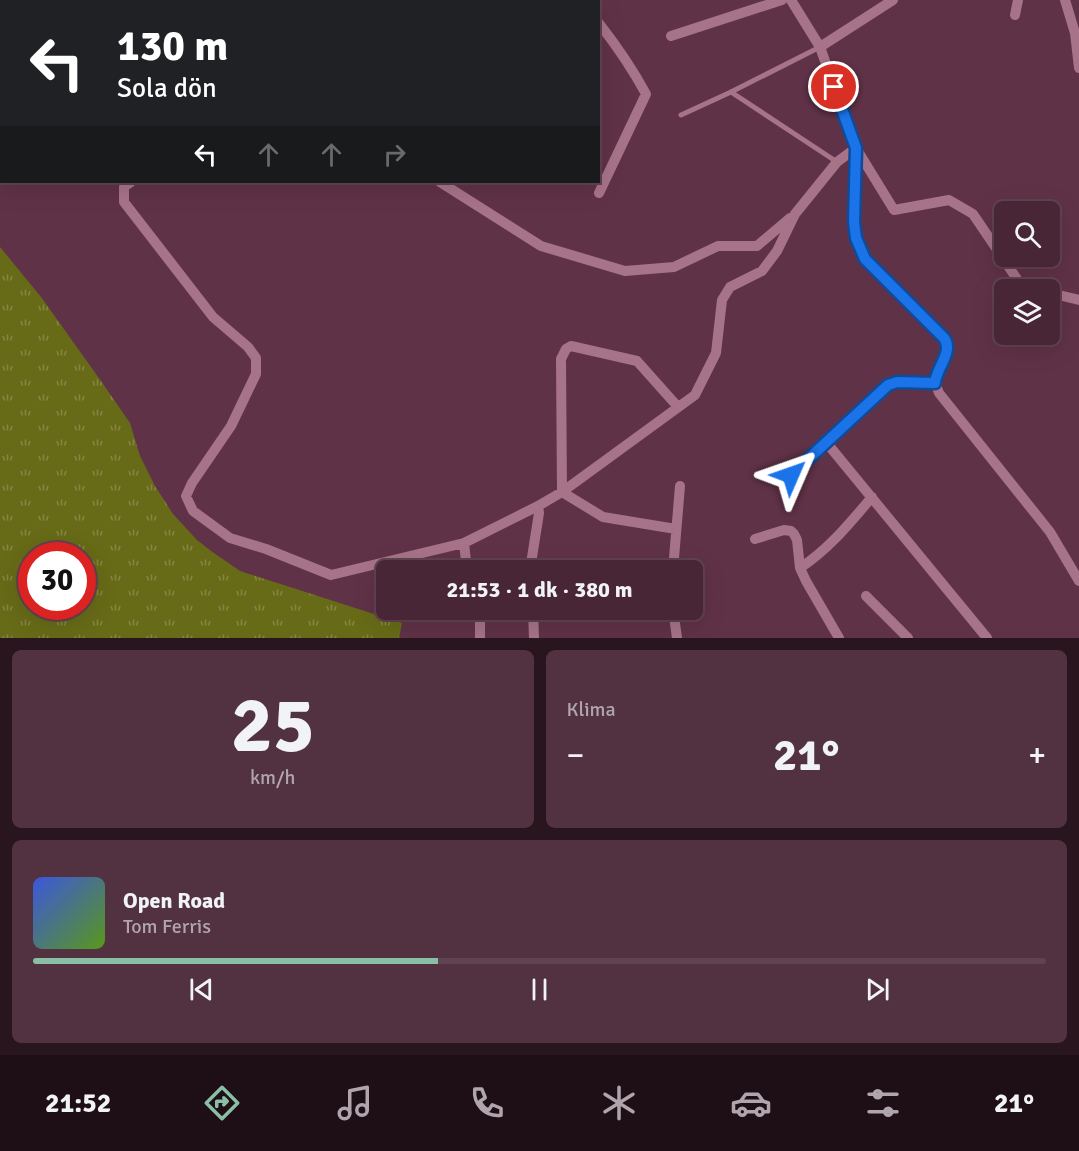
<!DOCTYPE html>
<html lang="tr">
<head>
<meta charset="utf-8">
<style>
  :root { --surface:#482635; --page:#523241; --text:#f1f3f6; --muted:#b1a5ad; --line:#604350; --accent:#8abfa5 }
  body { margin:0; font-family:Signika,sans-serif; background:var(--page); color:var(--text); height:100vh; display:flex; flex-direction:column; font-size:22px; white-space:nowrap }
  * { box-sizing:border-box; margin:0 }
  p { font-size:20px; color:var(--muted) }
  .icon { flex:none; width:33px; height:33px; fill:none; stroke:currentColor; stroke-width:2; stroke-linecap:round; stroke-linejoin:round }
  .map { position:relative; height:638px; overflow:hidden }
  .drawer { display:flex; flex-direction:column; gap:12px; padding:12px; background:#28151d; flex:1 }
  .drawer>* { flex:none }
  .banner { position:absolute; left:0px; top:0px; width:600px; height:183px; box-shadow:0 6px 24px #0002,0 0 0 2px var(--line); background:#202124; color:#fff; overflow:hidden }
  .fabs { position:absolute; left:994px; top:201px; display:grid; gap:12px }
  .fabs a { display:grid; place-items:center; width:66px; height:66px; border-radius:9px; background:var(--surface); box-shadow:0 6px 24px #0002,0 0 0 2px var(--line); font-size:30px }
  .speed { position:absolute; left:18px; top:542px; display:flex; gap:12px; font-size:30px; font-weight:700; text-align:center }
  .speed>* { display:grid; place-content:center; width:78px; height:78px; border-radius:50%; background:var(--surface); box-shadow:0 6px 24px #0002,0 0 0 2px var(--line); line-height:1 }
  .speed .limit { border:9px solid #d22; background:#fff; color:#111 }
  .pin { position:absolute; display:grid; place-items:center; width:51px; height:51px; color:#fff; margin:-26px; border:3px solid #fff; border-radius:50%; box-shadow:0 2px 6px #0007 }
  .me { position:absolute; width:66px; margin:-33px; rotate:47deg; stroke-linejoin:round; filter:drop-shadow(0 0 4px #0008) }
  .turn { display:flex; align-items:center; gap:21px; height:126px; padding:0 18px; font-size:27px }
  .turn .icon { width:78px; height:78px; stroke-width:2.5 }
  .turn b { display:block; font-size:42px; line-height:51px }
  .lanes { display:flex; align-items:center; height:57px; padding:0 18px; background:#0003; justify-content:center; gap:30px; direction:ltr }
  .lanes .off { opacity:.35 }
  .big { font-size:45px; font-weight:800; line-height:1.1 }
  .drawer .widget { flex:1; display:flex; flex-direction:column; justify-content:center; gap:9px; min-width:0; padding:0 21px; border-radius:9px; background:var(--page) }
  .drawer .dial { align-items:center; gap:0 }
  .dial b { font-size:78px; line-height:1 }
  .song { display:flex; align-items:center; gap:18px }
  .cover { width:72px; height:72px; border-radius:9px; background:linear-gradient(135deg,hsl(230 70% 55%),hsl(90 70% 35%)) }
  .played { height:6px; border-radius:3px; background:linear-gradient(90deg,var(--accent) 40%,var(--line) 40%) }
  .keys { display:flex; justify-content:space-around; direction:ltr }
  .heat { display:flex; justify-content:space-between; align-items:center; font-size:33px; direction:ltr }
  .drawer .tiles { flex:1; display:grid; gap:12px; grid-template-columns:1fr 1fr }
  .widget:last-child { grid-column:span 2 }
  .trip { position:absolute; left:376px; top:560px; width:327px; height:60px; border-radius:9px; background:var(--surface); box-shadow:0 6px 24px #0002,0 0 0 2px var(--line); font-weight:800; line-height:60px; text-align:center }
  .menu { display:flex; height:96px; justify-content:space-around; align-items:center; background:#1d0f15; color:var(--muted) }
  .menu .icon { width:42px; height:42px }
  .menu .current { color:var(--accent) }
  .menu b { font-size:27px; color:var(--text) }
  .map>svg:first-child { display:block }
</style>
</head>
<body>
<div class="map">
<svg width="1079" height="638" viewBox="0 0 1079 638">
  <defs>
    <pattern id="grass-tufts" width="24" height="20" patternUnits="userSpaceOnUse" patternTransform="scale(1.5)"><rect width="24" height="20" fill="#676b17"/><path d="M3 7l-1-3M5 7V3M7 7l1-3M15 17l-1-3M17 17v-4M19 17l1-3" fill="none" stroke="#858643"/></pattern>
  </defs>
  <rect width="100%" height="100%" fill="#603247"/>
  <path fill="url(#grass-tufts)" fill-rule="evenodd" d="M0,247L41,297L101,381L130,423L140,456L155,486L173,514L197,540L211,551L240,571L402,623L399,638H0ZM32,555H82V606H32Z"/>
  <path fill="#676b17" d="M1015,205L1019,211L1005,212V241L992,220Z
    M1015,257H1040L1022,268Z"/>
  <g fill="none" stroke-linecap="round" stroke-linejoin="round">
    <path stroke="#a77389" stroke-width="5" d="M731,92L837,162
      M681,115L731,92L820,47"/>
    <path stroke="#a77389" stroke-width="10" d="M28,0L29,2
      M494,0L498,2
      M791,0L820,47L856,148L854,222L856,238L859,249L865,259L947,341C951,361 928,372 939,393L1050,532L1079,581
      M1065,0L1075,33L1079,68
      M217,2L218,0
      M258,2V0
      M566,2H576
      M1015,15L1018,0
      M598,22C616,45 632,68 646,94L599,193
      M671,36L782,0
      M820,47L893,0
      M131,182L124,187V202L213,317L248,347L256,358V374L231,426L192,483L186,496L193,511L230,538L266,549L331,575L464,543L467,570
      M440,182L541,246L625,271L674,267L718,246H757L790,218
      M1050,293L1079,300
      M826,442L987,638
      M791,475L888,385L897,382L935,383
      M676,529L603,517L562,492L561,359L566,349L571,346L637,361L678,407
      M755,539L784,530L791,531L794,534L797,540L800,568L806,581L839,638
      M464,543L538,506
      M800,568C829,549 850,523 872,497
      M530,570L539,513L538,506L562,492L695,395L716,353L722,300L730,287L762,271L777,251L795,214L837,162L856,148L894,210L949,200L973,214L1021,285L1038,290
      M673,570L680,486
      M866,596L908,638
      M478,609L480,618V638
      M533,609L534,638
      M673,609L677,638
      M479,610L533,609"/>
  </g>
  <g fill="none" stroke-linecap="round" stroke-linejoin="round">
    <defs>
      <path id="route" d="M791,475L888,385L897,382L935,383C936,368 954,352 944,338L865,259L856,238L854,222L856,148L834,87"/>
    </defs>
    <use href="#route" stroke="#114b97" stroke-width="15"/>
    <use href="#route" stroke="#1a73e8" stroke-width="10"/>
  </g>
</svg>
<div class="fabs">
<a><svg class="icon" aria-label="search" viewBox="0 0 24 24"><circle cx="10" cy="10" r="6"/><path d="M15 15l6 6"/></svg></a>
<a><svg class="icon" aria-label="layers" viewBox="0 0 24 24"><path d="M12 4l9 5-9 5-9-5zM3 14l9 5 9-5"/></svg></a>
</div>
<div class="speed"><div class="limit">30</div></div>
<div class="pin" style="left:834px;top:87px;background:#d93025"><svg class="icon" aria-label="arrive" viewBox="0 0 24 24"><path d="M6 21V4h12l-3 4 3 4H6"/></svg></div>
<svg class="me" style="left:791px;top:475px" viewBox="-20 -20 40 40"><path d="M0-17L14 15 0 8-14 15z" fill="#1a73e8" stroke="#fff" stroke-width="4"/></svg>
<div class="trip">21:53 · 1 dk · 380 m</div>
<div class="banner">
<div class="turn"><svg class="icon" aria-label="left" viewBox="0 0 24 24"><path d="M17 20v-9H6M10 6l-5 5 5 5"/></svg><div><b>130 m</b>Sola dön</div></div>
<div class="lanes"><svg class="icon" aria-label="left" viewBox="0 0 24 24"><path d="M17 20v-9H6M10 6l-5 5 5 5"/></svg><svg class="icon off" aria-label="ahead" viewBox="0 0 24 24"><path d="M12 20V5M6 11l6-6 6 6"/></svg><svg class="icon off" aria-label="ahead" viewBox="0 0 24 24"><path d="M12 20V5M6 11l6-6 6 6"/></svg><svg class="icon off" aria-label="right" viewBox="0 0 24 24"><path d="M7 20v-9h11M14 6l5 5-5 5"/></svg></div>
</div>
</div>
<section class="drawer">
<div class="tiles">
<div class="widget dial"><b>25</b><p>km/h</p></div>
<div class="widget"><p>Klima</p>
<div class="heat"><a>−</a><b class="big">21°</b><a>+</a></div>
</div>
<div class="widget">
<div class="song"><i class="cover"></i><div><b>Open Road</b><p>Tom Ferris</p></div></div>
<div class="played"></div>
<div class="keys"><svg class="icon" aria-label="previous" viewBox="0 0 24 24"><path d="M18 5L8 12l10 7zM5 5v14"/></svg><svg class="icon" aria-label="pause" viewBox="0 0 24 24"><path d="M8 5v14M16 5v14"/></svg><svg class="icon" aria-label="next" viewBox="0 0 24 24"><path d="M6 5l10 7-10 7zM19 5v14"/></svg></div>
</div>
</div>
</section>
<nav class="menu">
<b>21:52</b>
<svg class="icon current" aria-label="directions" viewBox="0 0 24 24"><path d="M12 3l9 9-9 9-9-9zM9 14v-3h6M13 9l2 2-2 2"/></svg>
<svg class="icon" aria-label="music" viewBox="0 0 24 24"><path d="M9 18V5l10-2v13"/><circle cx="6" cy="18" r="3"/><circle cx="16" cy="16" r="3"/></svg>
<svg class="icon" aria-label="phone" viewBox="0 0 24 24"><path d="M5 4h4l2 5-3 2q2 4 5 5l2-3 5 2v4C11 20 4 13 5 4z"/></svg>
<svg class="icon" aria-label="climate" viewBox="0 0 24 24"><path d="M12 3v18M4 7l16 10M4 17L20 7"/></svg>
<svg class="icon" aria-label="car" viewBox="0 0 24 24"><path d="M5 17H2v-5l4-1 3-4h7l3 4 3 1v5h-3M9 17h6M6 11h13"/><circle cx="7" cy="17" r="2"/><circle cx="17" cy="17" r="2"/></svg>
<svg class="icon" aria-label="filters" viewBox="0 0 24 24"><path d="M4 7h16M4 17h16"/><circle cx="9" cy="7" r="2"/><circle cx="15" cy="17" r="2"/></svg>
<b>21°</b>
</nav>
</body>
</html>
